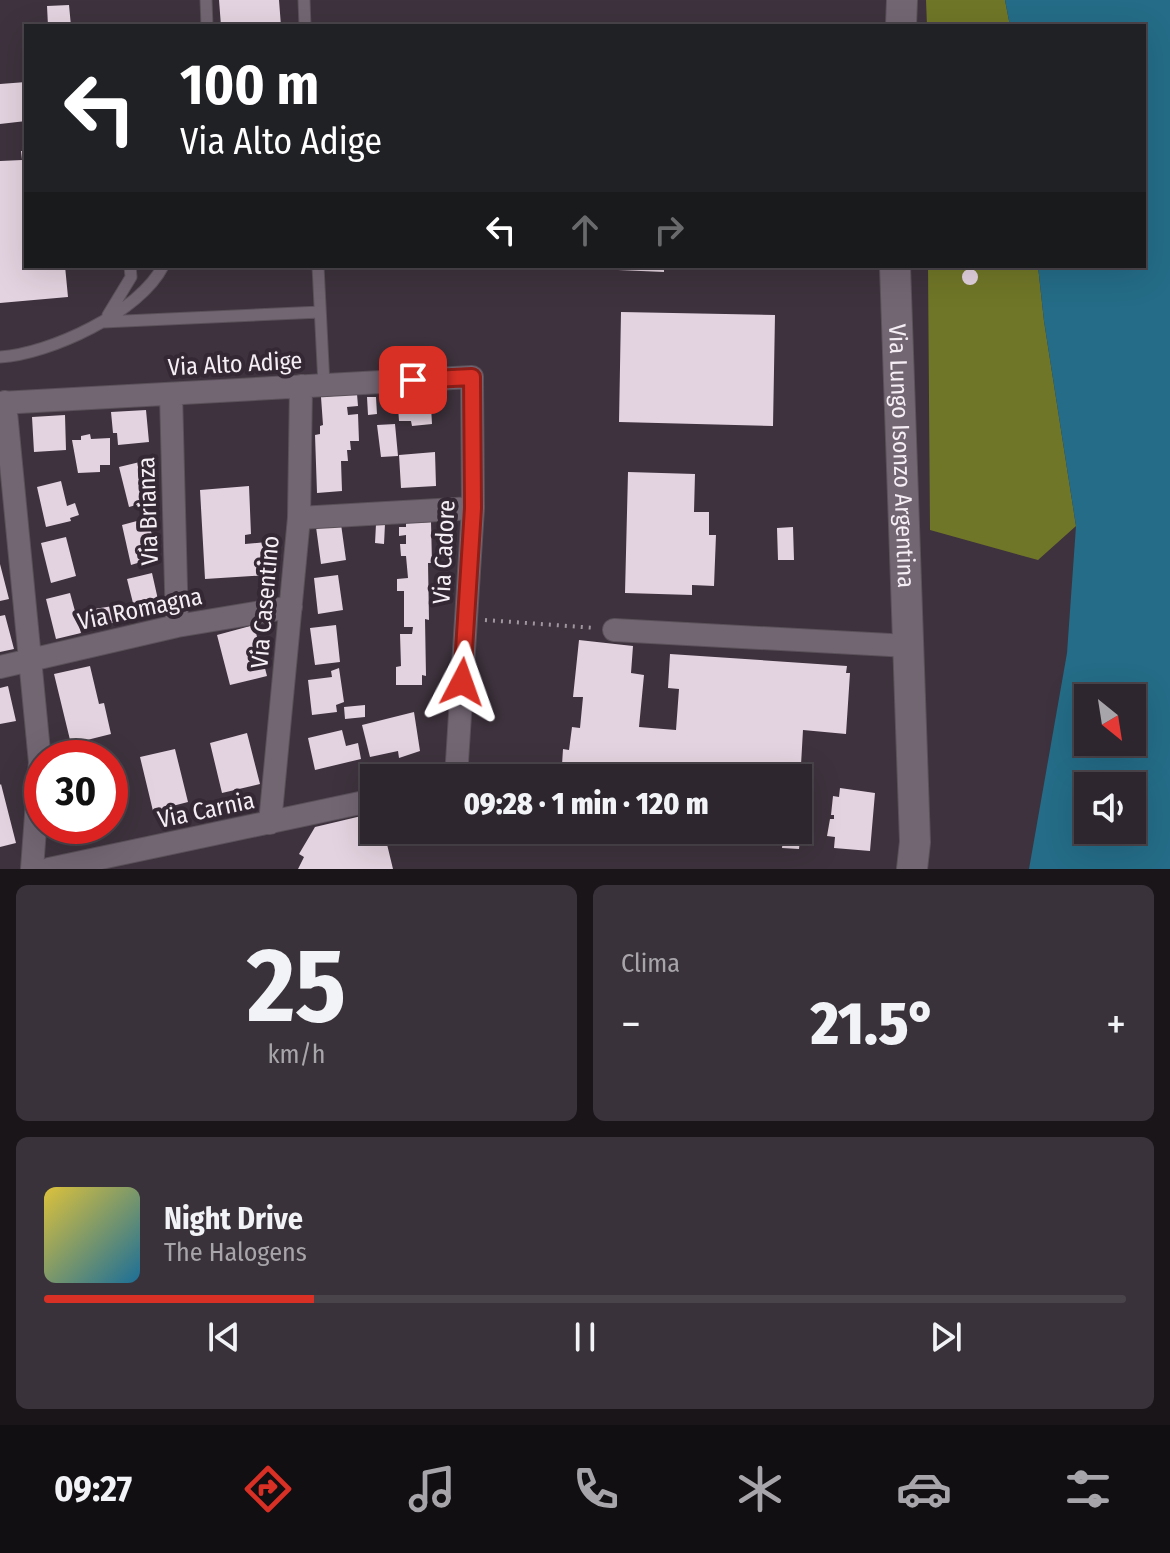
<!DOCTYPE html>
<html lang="it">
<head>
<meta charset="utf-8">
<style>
  :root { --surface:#2e262e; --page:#3a323a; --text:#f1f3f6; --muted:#a7a5aa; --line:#49434a; --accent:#d93025 }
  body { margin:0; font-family:"Fira Sans Condensed",sans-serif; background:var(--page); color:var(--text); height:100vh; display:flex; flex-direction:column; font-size:30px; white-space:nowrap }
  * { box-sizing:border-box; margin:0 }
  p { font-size:26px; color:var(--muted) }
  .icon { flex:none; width:44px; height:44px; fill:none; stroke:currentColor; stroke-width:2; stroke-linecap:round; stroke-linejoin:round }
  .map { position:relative; height:869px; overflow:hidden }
  .sheet { display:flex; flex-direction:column; gap:16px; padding:16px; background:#191519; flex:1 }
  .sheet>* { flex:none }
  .banner { position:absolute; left:24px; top:24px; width:1122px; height:244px; border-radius:0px; box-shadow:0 8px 32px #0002,0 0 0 2px var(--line); background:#202124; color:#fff; overflow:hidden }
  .needle { width:52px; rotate:150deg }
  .controls { position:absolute; left:1074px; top:684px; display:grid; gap:16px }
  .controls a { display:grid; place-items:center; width:72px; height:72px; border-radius:0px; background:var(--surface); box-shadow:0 8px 32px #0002,0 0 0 2px var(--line); font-size:40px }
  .speed { position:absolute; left:24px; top:740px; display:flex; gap:16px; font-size:40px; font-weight:700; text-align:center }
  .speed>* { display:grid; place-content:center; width:104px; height:104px; border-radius:50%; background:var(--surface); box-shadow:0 8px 32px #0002,0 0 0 2px var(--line); line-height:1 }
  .speed .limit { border:12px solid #d22; background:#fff; color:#111 }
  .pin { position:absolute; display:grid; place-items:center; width:68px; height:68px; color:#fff; margin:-34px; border-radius:16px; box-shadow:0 4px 12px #0006 }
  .me { position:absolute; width:88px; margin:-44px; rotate:4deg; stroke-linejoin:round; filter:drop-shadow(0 0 6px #0008) }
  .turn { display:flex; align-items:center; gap:28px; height:168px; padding:0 24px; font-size:36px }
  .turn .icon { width:104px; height:104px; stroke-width:2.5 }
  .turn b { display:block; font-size:56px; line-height:68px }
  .lanes { display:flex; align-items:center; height:76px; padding:0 24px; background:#0003; justify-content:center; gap:40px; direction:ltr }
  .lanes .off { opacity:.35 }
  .big { font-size:60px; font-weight:800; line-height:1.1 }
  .sheet .tile { flex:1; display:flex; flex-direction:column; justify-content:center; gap:12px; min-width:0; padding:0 28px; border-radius:12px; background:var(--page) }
  .sheet .dial { align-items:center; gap:0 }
  .dial b { font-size:104px; line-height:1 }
  .song { display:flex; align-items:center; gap:24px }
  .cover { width:96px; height:96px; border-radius:12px; background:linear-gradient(135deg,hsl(50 70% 55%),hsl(200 70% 35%)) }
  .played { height:8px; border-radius:4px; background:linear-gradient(90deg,var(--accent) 25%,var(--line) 25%) }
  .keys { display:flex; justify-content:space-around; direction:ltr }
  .heat { display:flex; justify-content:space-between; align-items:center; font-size:44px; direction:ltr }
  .sheet .tiles { flex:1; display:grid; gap:16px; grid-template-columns:1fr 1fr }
  .tile:last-child { grid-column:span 2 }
  .trip { position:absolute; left:360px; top:764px; width:452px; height:80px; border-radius:0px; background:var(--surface); box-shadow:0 8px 32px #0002,0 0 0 2px var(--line); font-weight:800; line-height:80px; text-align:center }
  .dock { display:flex; height:128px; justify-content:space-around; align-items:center; background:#120f12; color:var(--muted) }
  .dock .icon { width:56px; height:56px }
  .dock .current { color:var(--accent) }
  .dock b { font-size:36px; color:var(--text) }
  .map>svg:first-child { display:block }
</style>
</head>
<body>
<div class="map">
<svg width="1170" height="869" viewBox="0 0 1170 869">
  <rect width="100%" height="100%" fill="#3d323d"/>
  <path fill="#707627" d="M926,0H1005L1010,26H927Z
    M928,266H1038L1044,321L1076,526L1038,560L930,530Z"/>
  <path fill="#246c87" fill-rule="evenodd" d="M1005,0H1170V869H1029L1067,653L1076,526L1044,321L1038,266H1144V26H1010ZM1088,698H1132V742H1088ZM1088,786H1132V830H1088Z"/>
  <path fill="#e3d2df" d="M219,0H279L281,26H221Z
    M69,5L71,26H48L47,6Z
    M26,82V121L0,124V84Z
    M21,151H26V266H65L68,297L0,303V161L22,160Z
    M618,266H664V272L618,270Z
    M962 277a8 8 0 1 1 16 0a8 8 0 1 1-16 0Z
    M621,312L775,315L773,426L619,422Z
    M430,389L432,424L412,426L411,421H399L397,392Z
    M357,394L358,406L347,407L348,415L358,414L359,441H350L351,450H347L348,461H341L342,491L317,493L315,435L320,434V426L323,425L321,397Z
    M367,397H376L377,414L368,415Z
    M146,410L149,442L118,445L117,433H113L111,412Z
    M65,415L66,450L34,452L32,417Z
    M395,424L398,456L381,457L377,425Z
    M90,434L91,439L110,438V465H100V472L78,473L72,440H81V436Z
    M435,452L436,486L401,488L399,455Z
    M144,461L154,500L129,507L119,467Z
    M628,472L695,474L694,512H709V535H716L714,586L692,585V595L625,593Z
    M61,481L67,506L75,503L79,515L70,518L71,521L46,527L37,487Z
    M249,486L251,534L245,535V544L267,542L269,575L205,579L200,490Z
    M148,518L157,557L131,565L122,525Z
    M431,522L432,563H428L429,620L425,619L426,676L422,675V685H396V667L401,666L400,634H412L413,627H404V591H397V579L408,578L406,556H401L400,544H406V535L399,536V527H406V523Z
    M341,524L346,560L321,564L316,527Z
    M376,524H385L384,544L375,543Z
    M793,527L794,560H778L777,528Z
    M66,537L76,576L51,583L41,543Z
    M0,564L9,599L0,601Z
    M152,573L161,613L131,622L127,609L134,607L127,579Z
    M338,575L343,610L318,614L314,578Z
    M70,593L81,633L56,639L46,599Z
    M113,606L114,623L95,624L94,609Z
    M5,615L14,649L0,652V616Z
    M254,625L267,676L230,685L217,635Z
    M336,625L340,662L315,665L310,628Z
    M579,640L633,646L631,673L644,675L639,727L676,730L679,689L668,688L670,654L847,666L846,673H850L846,734L803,730L801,765L765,763L764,778H566L568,765H562L563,749L569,750L572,727L580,728L583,697H573Z
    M90,666L99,704L104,703L111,734L71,744L54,674Z
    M339,668L344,702L336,705L337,712L312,715L308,680L332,677L331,671Z
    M8,686L16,721L0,724V688Z
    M365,705V717L345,719L344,707Z
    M414,712L420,751L399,758L398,751L370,757L362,725Z
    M342,730L346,746L358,743L361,759L315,770L308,738Z
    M247,733L260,784L222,793L210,743Z
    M175,749L188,802L153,811L140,757Z
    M798,779L806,780L799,849L782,848L784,830H798Z
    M1,784L16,843L0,847V785Z
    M110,788L119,819L110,821Z
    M840,788L875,793L870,851L834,848L835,837L827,836L830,819H834V815H831L833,796L839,797Z
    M374,813V830H387L388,835L385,836L393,869H298L304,857L299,854L315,827Z
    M560,830H600V842L558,840Z"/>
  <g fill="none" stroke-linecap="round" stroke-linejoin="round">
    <defs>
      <path id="lane" d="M206,0L207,26
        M304,0L305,26
        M318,266L324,385
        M108,315L131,277L130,266
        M103,322L320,312
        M0,357C50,354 140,312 163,266"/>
      <path id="street" d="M171,394L177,626
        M5,402L40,762L32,869
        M0,403L472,377L473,508L456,778
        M299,518L473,508
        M614,630L908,646
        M0,667L177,626L291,607
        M270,823L299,518L301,386
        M49,869L374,800"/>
      <g id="secondary">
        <path d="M901,26L902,0"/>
        <path id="s1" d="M895,266L915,842L912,869"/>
      </g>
    </defs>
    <use href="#lane" stroke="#5a515a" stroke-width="13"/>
    <use href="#street" stroke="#5a515a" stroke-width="24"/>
    <use href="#secondary" stroke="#5a515a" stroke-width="32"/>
    <path stroke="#9f969f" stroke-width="4" stroke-dasharray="2 6" stroke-linecap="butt" d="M485,620L596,628"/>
    <use href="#lane" stroke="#736673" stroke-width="11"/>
    <use href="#street" stroke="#736673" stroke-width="22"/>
    <use href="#secondary" stroke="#736673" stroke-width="30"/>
  </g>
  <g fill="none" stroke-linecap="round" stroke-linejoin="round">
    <defs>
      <path id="route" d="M413,380L472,377L473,508L462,682"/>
    </defs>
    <use href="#route" stroke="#8d1f18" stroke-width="20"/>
    <use href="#route" stroke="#d93025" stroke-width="14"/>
  </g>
  <g text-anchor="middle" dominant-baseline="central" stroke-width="8" stroke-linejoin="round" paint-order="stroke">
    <g font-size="24" fill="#f5eef5" stroke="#332833">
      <text transform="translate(235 364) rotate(-3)">Via Alto Adige</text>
      <text stroke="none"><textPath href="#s1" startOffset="190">Via Lungo Isonzo Argentina</textPath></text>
      <text transform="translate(148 511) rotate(-92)">Via Brianza</text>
      <text transform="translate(444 552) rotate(-87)">Via Cadore</text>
      <text transform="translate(265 602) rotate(-85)">Via Casentino</text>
      <text transform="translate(140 609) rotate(-12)">Via Romagna</text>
      <text transform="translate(206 810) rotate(-12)">Via Carnia</text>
    </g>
  </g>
</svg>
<div class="controls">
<a><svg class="needle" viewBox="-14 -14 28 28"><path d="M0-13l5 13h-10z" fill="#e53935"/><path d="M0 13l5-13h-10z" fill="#a7a5aa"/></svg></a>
<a><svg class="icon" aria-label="sound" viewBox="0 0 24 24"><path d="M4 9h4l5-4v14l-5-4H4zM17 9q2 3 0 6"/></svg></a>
</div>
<div class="speed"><div class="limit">30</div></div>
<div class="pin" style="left:413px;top:380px;background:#d93025"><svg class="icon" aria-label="arrive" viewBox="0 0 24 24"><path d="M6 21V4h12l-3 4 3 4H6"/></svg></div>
<svg class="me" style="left:462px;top:682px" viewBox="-20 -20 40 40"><path d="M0-17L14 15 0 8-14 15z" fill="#d93025" stroke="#fff" stroke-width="4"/></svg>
<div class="trip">09:28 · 1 min · 120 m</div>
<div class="banner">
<div class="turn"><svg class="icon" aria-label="left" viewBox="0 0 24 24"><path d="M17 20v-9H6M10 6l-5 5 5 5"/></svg><div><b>100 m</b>Via Alto Adige</div></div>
<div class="lanes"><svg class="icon" aria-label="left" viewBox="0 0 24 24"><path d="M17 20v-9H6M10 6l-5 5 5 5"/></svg><svg class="icon off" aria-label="ahead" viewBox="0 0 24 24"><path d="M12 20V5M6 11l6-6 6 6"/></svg><svg class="icon off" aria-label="right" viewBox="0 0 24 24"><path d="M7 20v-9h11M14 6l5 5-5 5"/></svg></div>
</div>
</div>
<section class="sheet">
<div class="tiles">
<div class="tile dial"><b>25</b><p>km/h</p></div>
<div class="tile"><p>Clima</p>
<div class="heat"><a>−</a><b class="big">21.5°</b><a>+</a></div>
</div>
<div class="tile">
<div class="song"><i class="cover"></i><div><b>Night Drive</b><p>The Halogens</p></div></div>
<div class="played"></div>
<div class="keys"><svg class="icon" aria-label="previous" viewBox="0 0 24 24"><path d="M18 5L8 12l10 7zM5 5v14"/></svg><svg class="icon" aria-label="pause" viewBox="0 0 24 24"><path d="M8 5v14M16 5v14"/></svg><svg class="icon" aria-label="next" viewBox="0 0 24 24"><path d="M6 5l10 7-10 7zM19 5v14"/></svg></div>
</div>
</div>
</section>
<nav class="dock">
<b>09:27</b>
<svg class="icon current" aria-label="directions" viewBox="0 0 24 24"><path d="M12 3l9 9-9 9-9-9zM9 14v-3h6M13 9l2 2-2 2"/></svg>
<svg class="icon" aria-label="music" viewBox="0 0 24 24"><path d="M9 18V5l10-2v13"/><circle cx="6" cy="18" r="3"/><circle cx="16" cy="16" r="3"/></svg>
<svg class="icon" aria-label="phone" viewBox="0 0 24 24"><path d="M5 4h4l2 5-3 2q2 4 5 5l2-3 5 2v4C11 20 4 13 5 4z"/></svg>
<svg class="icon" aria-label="climate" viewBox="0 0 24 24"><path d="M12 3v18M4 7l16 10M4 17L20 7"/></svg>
<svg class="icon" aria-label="car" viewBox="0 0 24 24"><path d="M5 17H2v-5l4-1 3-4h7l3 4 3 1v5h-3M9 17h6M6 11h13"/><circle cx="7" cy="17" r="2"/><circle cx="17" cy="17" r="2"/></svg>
<svg class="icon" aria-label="filters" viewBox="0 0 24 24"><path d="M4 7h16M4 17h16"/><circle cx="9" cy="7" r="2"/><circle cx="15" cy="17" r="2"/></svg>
</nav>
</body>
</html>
